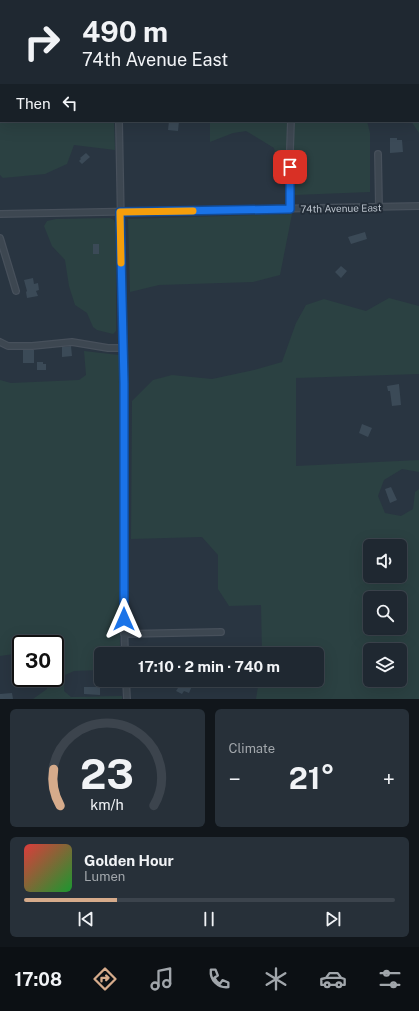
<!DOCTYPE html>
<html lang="en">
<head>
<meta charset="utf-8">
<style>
  :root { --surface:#1f2831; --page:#273039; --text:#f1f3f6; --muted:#a1a6ab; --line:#3c444d; --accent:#d6ab8b }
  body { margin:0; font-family:"Public Sans",sans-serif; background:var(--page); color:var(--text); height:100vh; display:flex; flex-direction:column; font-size:15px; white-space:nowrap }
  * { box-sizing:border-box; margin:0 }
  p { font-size:13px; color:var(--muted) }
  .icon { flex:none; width:22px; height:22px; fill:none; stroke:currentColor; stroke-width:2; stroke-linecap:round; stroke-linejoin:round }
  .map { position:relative; height:699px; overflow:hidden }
  .panel { display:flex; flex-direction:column; gap:10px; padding:10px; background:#11161b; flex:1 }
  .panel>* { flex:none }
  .top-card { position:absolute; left:0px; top:0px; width:419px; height:122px; box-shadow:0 4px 16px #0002,0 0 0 1px var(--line); background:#1f2831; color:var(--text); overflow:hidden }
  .fabs { position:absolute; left:363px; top:539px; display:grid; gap:8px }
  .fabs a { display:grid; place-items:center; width:44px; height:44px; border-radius:6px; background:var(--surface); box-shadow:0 4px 16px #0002,0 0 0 1px var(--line); font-size:20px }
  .speed { position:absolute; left:12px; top:635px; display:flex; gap:8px; font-size:20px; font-weight:700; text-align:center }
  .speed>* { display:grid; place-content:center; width:52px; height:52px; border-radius:50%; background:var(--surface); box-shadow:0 4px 16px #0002,0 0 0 1px var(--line); line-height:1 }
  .speed .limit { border:2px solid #111; border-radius:6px; background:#fff; color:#111 }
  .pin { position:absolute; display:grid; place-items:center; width:34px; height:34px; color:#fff; margin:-17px; border-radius:8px; box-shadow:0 2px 6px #0006 }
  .me { position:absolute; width:44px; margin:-22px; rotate:0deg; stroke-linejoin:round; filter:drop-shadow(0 0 3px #0008) }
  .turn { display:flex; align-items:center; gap:14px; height:84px; padding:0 16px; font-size:18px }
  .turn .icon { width:52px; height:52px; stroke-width:2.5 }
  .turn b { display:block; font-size:28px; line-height:34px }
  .then { display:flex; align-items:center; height:38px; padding:0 16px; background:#0003; gap:8px; font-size:15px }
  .big { font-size:30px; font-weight:700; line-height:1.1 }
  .panel .card { flex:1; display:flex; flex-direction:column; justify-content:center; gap:6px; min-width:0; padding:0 14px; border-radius:6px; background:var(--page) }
  .panel .dial { align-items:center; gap:0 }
  .dial svg { height:104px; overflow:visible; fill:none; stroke:var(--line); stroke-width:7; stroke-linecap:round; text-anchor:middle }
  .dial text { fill:var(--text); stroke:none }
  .song { display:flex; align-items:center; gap:12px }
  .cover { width:48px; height:48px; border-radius:6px; background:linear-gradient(135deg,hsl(0 70% 55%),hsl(130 70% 35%)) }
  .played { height:4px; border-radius:2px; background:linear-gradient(90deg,var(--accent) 25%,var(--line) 25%) }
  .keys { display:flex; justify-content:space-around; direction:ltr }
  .heat { display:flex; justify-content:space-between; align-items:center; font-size:22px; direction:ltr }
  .panel .tiles { flex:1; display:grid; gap:10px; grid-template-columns:1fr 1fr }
  .card:last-child { grid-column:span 2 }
  .trip { position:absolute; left:94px; top:647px; width:230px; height:40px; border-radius:6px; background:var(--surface); box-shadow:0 4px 16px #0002,0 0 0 1px var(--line); font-weight:700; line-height:40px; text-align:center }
  .tabs { display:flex; height:64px; justify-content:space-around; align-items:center; background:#0c1014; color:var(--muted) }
  .tabs .icon { width:28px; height:28px }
  .tabs .selected { color:var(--accent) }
  .tabs b { font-size:18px; color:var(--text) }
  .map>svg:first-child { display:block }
</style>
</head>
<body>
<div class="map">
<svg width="419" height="699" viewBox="0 0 419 699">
  <rect width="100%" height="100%" fill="#293541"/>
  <path fill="#2b4142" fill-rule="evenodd" d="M418,44H419V133L411,121H418Z
    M0,47H1V121H114L115,150L74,145L67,164L45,174L3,178L0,175Z
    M210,121H367L370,133V192L295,195L280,177L274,148L246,131L233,133L210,142Z
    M292,214L280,275L253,282L159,285L130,292L128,219Z
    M110,218L114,220L116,225V331L113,334L97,330L93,327L87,313L75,305L69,286L65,260L52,246L44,226L47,221L56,219Z
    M389,298L419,306V374L296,378V466L419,460V472L402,469L384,480L378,496L385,513L401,516L413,509L415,492L419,489V699H256L259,680H317V654H262L261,605L229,606L218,589V555L202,537L131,539L132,401L153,380L172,375L212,379L254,370L282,362L296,323L306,305L324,299L366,311ZM370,546H400V576H370ZM370,598H400V628H370ZM370,650H400V680H370Z
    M84,351L119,355L120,654H101V670L74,671L65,675L64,691L71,697L122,696V699H33L47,689V678H55V644H21V653L0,656V380L11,383L79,380L86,375Z"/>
  <path fill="#3b4a57" d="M169,121H179L178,131L168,130Z
    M390,138H397V140H402L403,152L390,153Z
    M86,153L90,157L82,164L79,161L81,159L80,158Z
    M365,232L367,239L351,244L348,237Z
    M93,244H99V254H93Z
    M341,266L347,271L341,278L335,272Z
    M33,278L34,284L38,283L39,290L36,291L38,296L27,298L26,292L27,291L24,280Z
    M71,346L72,356L62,357V347Z
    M23,350H34V363H23Z
    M37,362H43V364H46V370H37Z
    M399,384L401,405L392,406L390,391H388L387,386Z
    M362,424L372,428L368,437L359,433Z
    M391,487L397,500L390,503L385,489Z
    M42,680L43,687L29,688L28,682Z
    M179,681L192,686L189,693L184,691L182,694L176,691L178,688L176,687Z
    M84,687H100V695L84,694Z
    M12,693L13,699H0V694Z"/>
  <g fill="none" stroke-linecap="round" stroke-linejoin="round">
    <defs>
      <path id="minor" d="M118,0V1
        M119,121L124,383V619L125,654
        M378,154L379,207
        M290,209L289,177L291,121
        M0,214L419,206
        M0,238L16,291
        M0,342L8,346H32L72,342L108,348H123
        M124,634L221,632
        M126,680L127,699"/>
    </defs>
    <use href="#minor" stroke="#47505b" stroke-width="8"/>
    <use href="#minor" stroke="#3d4751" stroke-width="5.5"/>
  </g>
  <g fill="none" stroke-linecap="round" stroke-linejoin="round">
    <defs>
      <path id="route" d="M124,619V383L120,212L290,209V167"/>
    </defs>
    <use href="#route" stroke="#114b97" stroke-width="10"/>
    <use href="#route" stroke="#1a73e8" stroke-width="7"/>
    <path stroke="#f59e0b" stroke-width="7" d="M121,263L120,212L193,211"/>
  </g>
  <g text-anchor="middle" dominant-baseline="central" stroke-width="4" stroke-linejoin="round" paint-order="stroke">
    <g font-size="10" fill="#bac2cb" stroke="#222c37">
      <text transform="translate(341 208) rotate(-1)">74th Avenue East</text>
    </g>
  </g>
</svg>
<div class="fabs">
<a><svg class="icon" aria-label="sound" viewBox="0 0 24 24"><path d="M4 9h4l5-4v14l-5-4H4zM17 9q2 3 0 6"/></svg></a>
<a><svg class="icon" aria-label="search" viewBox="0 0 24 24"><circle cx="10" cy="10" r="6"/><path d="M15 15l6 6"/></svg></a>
<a><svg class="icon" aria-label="layers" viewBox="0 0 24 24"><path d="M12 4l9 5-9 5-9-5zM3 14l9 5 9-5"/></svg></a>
</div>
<div class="speed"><div class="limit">30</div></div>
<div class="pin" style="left:290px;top:167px;background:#d93025"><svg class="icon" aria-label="arrive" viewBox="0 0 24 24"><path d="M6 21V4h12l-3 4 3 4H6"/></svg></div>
<svg class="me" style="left:124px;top:619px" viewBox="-20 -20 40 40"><path d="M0-17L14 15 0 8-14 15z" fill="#1a73e8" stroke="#fff" stroke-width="4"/></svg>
<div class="trip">17:10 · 2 min · 740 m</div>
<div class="top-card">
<div class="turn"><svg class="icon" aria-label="right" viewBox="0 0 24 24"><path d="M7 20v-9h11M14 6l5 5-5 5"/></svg><div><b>490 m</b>74th Avenue East</div></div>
<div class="then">Then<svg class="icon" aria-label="left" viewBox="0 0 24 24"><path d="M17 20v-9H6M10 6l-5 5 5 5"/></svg></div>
</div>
</div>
<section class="panel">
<div class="tiles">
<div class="card dial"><svg viewBox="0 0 100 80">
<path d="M14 69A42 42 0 1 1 86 69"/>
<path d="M14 69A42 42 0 0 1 9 41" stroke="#d6ab8b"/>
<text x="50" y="56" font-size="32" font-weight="700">23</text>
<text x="50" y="72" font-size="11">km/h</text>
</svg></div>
<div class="card"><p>Climate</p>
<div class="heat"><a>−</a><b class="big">21°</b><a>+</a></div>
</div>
<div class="card">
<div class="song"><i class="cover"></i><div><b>Golden Hour</b><p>Lumen</p></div></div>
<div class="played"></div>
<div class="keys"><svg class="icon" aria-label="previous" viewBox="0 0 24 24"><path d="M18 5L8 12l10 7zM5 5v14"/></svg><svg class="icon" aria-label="pause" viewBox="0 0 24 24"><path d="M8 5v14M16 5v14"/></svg><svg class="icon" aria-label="next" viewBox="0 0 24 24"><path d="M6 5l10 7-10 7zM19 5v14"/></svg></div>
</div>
</div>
</section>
<nav class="tabs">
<b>17:08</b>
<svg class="icon selected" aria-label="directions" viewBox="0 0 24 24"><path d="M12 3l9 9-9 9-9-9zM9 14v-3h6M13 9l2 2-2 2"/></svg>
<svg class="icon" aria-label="music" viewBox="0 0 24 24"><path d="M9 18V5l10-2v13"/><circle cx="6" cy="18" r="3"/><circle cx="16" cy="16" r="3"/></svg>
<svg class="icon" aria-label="phone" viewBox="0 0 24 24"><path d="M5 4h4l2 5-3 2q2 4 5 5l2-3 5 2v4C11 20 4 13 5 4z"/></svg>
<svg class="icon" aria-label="climate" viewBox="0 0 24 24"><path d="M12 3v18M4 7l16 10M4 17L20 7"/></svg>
<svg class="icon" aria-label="car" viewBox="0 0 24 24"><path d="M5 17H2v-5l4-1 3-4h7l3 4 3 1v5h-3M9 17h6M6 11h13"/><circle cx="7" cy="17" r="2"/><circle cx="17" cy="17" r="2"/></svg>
<svg class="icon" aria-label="filters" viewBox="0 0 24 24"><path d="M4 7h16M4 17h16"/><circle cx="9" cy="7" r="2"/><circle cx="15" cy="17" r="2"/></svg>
</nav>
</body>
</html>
